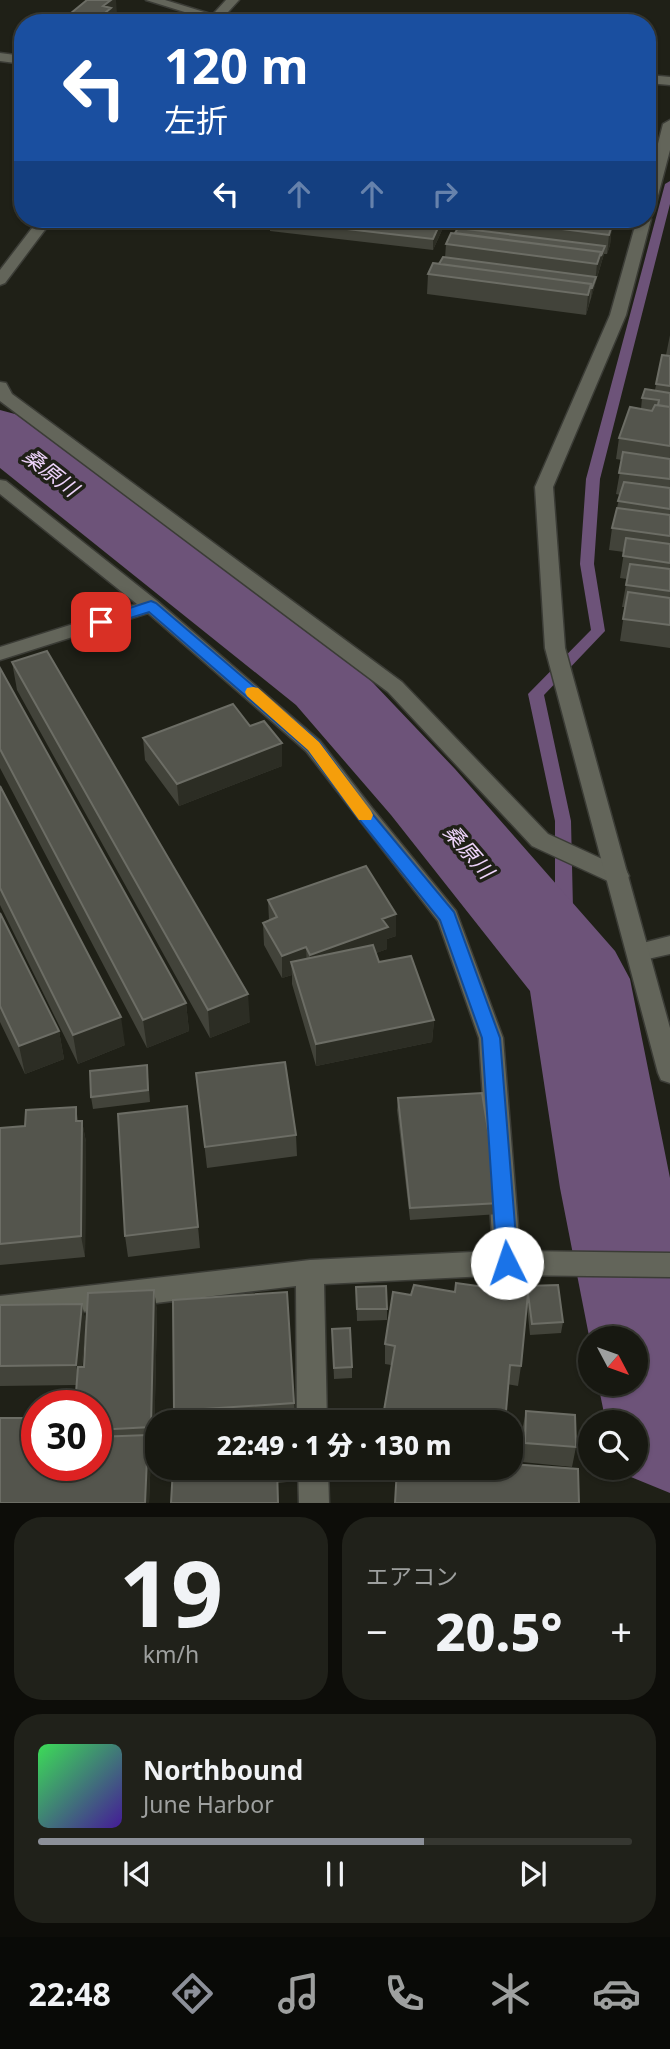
<!DOCTYPE html>
<html lang="ja">
<head>
<meta charset="utf-8">
<style>
  :root { --surface:#171811; --page:#20211a; --text:#f1f3f6; --muted:#9ea09f; --line:#363731; --accent:#8c9099 }
  body { margin:0; font-family:"Noto Sans","Noto Sans JP",sans-serif; background:var(--page); color:var(--text); height:100vh; display:flex; flex-direction:column; font-size:26px; white-space:nowrap }
  * { box-sizing:border-box; margin:0 }
  p { font-size:23px; color:var(--muted) }
  .icon { flex:none; width:38px; height:38px; fill:none; stroke:currentColor; stroke-width:2; stroke-linecap:round; stroke-linejoin:round }
  .map { position:relative; height:1503px; overflow:hidden }
  .sheet { display:flex; flex-direction:column; gap:14px; padding:14px; background:#0d0d09; flex:1 }
  .sheet>* { flex:none }
  .guide { position:absolute; left:14px; top:14px; width:642px; height:214px; border-radius:28px; box-shadow:0 2px 5px #0004,0 0 0 2px var(--line); background:#1a4fa0; color:#fff; overflow:hidden }
  .needle { width:46px; rotate:131deg }
  .fabs { position:absolute; left:578px; top:1326px; display:grid; gap:14px }
  .fabs a { display:grid; place-items:center; width:70px; height:70px; border-radius:50%; background:var(--surface); box-shadow:0 2px 5px #0004,0 0 0 2px var(--line); font-size:35px }
  .speed { position:absolute; left:21px; top:1390px; display:flex; gap:14px; font-size:35px; font-weight:700; text-align:center }
  .speed>* { display:grid; place-content:center; width:91px; height:91px; border-radius:50%; background:var(--surface); box-shadow:0 2px 5px #0004,0 0 0 2px var(--line); line-height:1 }
  .speed .limit { border:10px solid #d22; background:#fff; color:#111 }
  .pin { position:absolute; display:grid; place-items:center; width:60px; height:60px; color:#fff; margin:-30px; border-radius:14px; box-shadow:0 4px 10px #0006 }
  .me { position:absolute; width:77px; margin:-38px; rotate:356deg; stroke-linejoin:round; filter:drop-shadow(0 0 5px #0008) }
  .turn { display:flex; align-items:center; gap:24px; height:147px; padding:0 35px; font-size:32px }
  .turn .icon { width:91px; height:91px; stroke-width:2.5 }
  .turn b { display:block; font-size:49px; line-height:60px }
  .lanes { display:flex; align-items:center; height:66px; padding:0 35px; background:#0003; justify-content:center; gap:35px; direction:ltr }
  .lanes .off { opacity:.35 }
  .big { font-size:52px; font-weight:800; line-height:1.1 }
  .sheet .tile { flex:1; display:flex; flex-direction:column; justify-content:center; gap:10px; min-width:0; padding:0 24px; border-radius:28px; background:var(--page) }
  .sheet .dial { align-items:center; gap:0 }
  .dial b { font-size:91px; line-height:1 }
  .song { display:flex; align-items:center; gap:21px }
  .cover { width:84px; height:84px; border-radius:10px; background:linear-gradient(135deg,hsl(130 70% 55%),hsl(260 70% 35%)) }
  .played { height:7px; border-radius:4px; background:linear-gradient(90deg,var(--accent) 65%,var(--line) 65%) }
  .keys { display:flex; justify-content:space-around; direction:ltr }
  .heat { display:flex; justify-content:space-between; align-items:center; font-size:38px; direction:ltr }
  .sheet .tiles { flex:1; display:grid; gap:14px; grid-template-columns:1fr 1fr }
  .tile:last-child { grid-column:span 2 }
  .trip { position:absolute; left:145px; top:1410px; width:378px; height:70px; border-radius:28px; background:var(--surface); box-shadow:0 2px 5px #0004,0 0 0 2px var(--line); font-weight:800; line-height:70px; text-align:center }
  .dock { display:flex; height:112px; justify-content:space-around; align-items:center; background:#090a07; color:var(--muted) }
  .dock .icon { width:49px; height:49px }
  .dock .on { color:var(--accent) }
  .dock b { font-size:32px; color:var(--text) }
  .map>svg:first-child { display:block }
</style>
</head>
<body>
<div class="map">
<svg width="670" height="1503" viewBox="0 0 670 1503">
  <rect width="100%" height="100%" fill="#1f2017"/>
  <g fill="none" stroke-linecap="round" stroke-linejoin="round">
    <path fill="#6d5379" fill-rule="evenodd" d="M670,181V204L600,479L594,564L605,631L544,695L571,821L573,909L588,979L585,984L579,986L573,984L570,979L555,909V821L528,694L591,630L580,564L586,479L665,184Z"/>
    <path fill="#6d5379" fill-rule="evenodd" d="M0,410L26,417L356,665L455,769L615,951L630,979L670,1178V1493L626,1475L623,1468H635V1423H606L598,1384H635V1339L590,1341L560,1188L530,991L391,815L296,705L0,468Z"/>
    <defs>
      <path id="street" d="M226,0H239L218,23H205Z
        M0,53L23,56V64L0,61Z
        M39,219H53L5,283L0,285V270Z
        M0,382L6,383L12,394L402,682L548,834L626,870L629,876L626,882L618,884L610,882L532,846L388,692L0,401Z
        M0,480L6,481L156,600L320,741L372,808L456,911L503,1038L520,1251L670,1253V1277L507,1275L324,1284L327,1423H297L296,1286L0,1322V1296L310,1260L493,1251L479,1038L438,921L306,751L148,613L0,660V647L137,604L0,494Z
        M670,936V954L639,961L631,958L627,952L631,946Z
        M298,1468H328L329,1503H299Z"/>
      <path id="secondary" d="M146,0H165L240,23H220Z
        M648,75L670,77V85L648,83Z
        M670,120V150L655,207L648,211V183L663,124Z
        M648,216L651,219L626,315L553,487L565,648L670,1028V1083L661,1080L658,1073L545,648L535,487L610,315L637,219H648Z"/>
    </defs>
    <use href="#street" stroke="#3b3c36" stroke-width="3"/>
    <use href="#secondary" stroke="#3b3c36" stroke-width="3"/>
    <use href="#street" fill="#63655a" fill-rule="evenodd"/>
    <use href="#secondary" fill="#63655a" fill-rule="evenodd"/>
  </g>
  <path fill="#42433a" d="M71,13L117,14L112,18V23H72Z
    M270,219H447L433,250L270,231Z
    M452,219H563L612,225L610,245L607,254H604L586,315L427,294L428,274L445,258L446,244L459,228L460,220Z
    M670,335V355H666Z
    M662,355L670,356V648L620,641L625,607H622L627,579L620,578L624,552L609,550L612,528L620,495L616,494L622,460L616,459L619,438L641,409L642,398L655,390Z
    M12,662L250,1022L210,1038L17,690Z
    M0,668L186,1003L189,1031L147,1048L0,768Z
    M250,726L282,743V766L179,806L145,760L143,738Z
    M0,786L125,1045L78,1064L0,905Z
    M268,900L396,936L387,939V949L376,953L379,962L434,1020L432,1042L316,1066L292,984V975L282,978L264,945L263,923L269,920Z
    M0,913L59,1031L64,1059L25,1074L0,1022Z
    M147,1065L150,1102L93,1109L91,1097Z
    M196,1073L296,1135L297,1156L207,1168Z
    M398,1098L500,1203L499,1214L410,1220L397,1110Z
    M187,1106L200,1248L128,1257L125,1236Z
    M76,1107L78,1121H82L86,1142L85,1257L0,1265V1128L25,1126Z
    M527,1286L563,1322L561,1333L530,1335L527,1306L521,1366L518,1386L385,1364V1344L411,1295L455,1292L526,1293Z
    M356,1287L387,1309V1320L357,1321Z
    M154,1290L157,1311L154,1446L150,1447L151,1454L149,1503H0V1418H37V1465H96V1405H75L76,1385L0,1386V1305L82,1304L86,1324L82,1367H84L88,1293Z
    M287,1292L295,1414L175,1416L174,1411Z
    M332,1329L352,1367V1378L334,1379Z
    M526,1411L576,1447L572,1467L522,1462V1431Z
    M173,1468H287V1482L278,1483Z"/>
  <path fill="#2c2d24" d="M111,0H116L117,14L112,18V23H101L100,17L103,6Z
    M442,219H447L433,250V239Z
    M612,225L610,245L607,254L609,235Z
    M605,246L603,257L595,284L597,264Z
    M596,277L594,289L591,299L592,288Z
    M591,284L589,304L586,315L588,295Z
    M282,743V766L179,806L177,784Z
    M396,914V936L387,939V949L311,977L310,955L382,919Z
    M306,947L307,969L291,962L292,975L282,978V956Z
    M248,994L250,1022L210,1038L208,1010Z
    M186,1003L189,1031L147,1048L143,1020Z
    M121,1017L125,1045L78,1064L73,1035Z
    M434,1020L432,1042L316,1066V1044Z
    M59,1031L64,1059L25,1074L19,1046Z
    M82,1121L86,1142L85,1257L81,1236Z
    M154,1290L157,1311L154,1446L151,1427Z
    M82,1304L86,1324L80,1384L76,1365Z
    M148,1435L151,1454L149,1503H145Z"/>
  <path fill="#54554d" stroke="#6c6d65" stroke-width="2" d="M87,0H111L103,6L111,8L100,17L71,13Z
    M270,219H442L433,239L270,220Z
    M483,219H563L612,225L609,235Z
    M458,228L605,246L601,256V252L455,233Z
    M451,233L601,252L597,264L446,244Z
    M443,257L596,277L592,288H591V284L439,264Z
    M433,263L591,284L588,295L428,274Z
    M662,355L670,356V386L656,384Z
    M645,389L670,393V407L658,405L659,400L642,398Z
    M655,405L670,407V446L619,438L630,407L652,411Z
    M623,452L670,459V479L619,473Z
    M624,482L670,488V509L618,501Z
    M617,508L670,515V536L612,528Z
    M626,538L670,544V563L623,556Z
    M630,564L670,569V591L626,585Z
    M628,592L670,598V625L623,619Z
    M47,651L248,994L208,1010L12,662Z
    M0,668L186,1003L143,1020L0,749Z
    M233,704L250,726L264,721L282,743L177,784L143,738Z
    M0,786L121,1017L73,1035L0,888Z
    M366,866L396,914L382,919L388,927L310,955L306,947L282,956L263,923L277,917L268,900Z
    M0,913L59,1031L19,1046L0,1006Z
    M373,945L379,962L411,956L434,1020L316,1044L291,962Z
    M285,1062L296,1135L205,1147L196,1073Z
    M147,1065L148,1090L91,1097L90,1071Z
    M482,1093L500,1203L410,1208L398,1098Z
    M187,1106L198,1227L125,1236L118,1114Z
    M76,1107V1121H82L81,1236L0,1244V1128L25,1126L26,1110Z
    M456,1283L528,1293L521,1366L510,1365L505,1423L382,1422L395,1346L385,1344L393,1292L411,1295L414,1285L455,1292Z
    M558,1285L563,1322L532,1324L527,1286Z
    M386,1286L387,1309H357L356,1287Z
    M154,1290L151,1427L96,1430V1405H75L78,1367H84L88,1293Z
    M287,1292L294,1403L174,1411L173,1300Z
    M82,1304L76,1365L0,1366V1305Z
    M350,1328L352,1367L334,1368L332,1329Z
    M526,1411L575,1415L576,1447L525,1443Z
    M285,1412V1423H175V1415Z
    M0,1418H37V1465H96V1437L148,1435L145,1503H0Z
    M511,1464L578,1469L579,1503H395L397,1468H511Z
    M173,1468H277L278,1503H171Z"/>
  <path fill="#1a73e8" stroke="#114b97" stroke-width="2" d="M151,601L156,603L319,742L369,810L454,912L500,1038L518,1263L515,1269L507,1272L500,1269L497,1263L482,1038L440,920L358,818L308,750L149,612L101,627L93,622L96,619Z"/>
  <path fill="#f59e0b" d="M253,687L258,688L319,742L371,811L373,815L371,820H359L308,750L247,696L245,692L247,688Z"/>
  <g text-anchor="middle" dominant-baseline="central" stroke-width="7" stroke-linejoin="round" paint-order="stroke">
    <g font-size="21" font-style="italic" fill="#eed4fb" stroke="#1f2017">
      <text transform="translate(51 472) rotate(38)">桑原川</text>
      <text transform="translate(469 851) rotate(49)">桑原川</text>
    </g>
  </g>
</svg>
<div class="fabs">
<a><svg class="needle" viewBox="-14 -14 28 28"><path d="M0-13l5 13h-10z" fill="#e53935"/><path d="M0 13l5-13h-10z" fill="#9ea09f"/></svg></a>
<a><svg class="icon" aria-label="search" viewBox="0 0 24 24"><circle cx="10" cy="10" r="6"/><path d="M15 15l6 6"/></svg></a>
</div>
<div class="speed"><div class="limit">30</div></div>
<div class="pin" style="left:101px;top:622px;background:#d93025"><svg class="icon" aria-label="arrive" viewBox="0 0 24 24"><path d="M6 21V4h12l-3 4 3 4H6"/></svg></div>
<svg class="me" style="left:507px;top:1263px" viewBox="-20 -20 40 40"><circle r="19" fill="#fff"/><path d="M0-13L10 11 0 6-10 11z" fill="#1a73e8"/></svg>
<div class="trip">22:49 · 1 分 · 130 m</div>
<div class="guide">
<div class="turn"><svg class="icon" aria-label="left" viewBox="0 0 24 24"><path d="M17 20v-9H6M10 6l-5 5 5 5"/></svg><div><b>120 m</b>左折</div></div>
<div class="lanes"><svg class="icon" aria-label="left" viewBox="0 0 24 24"><path d="M17 20v-9H6M10 6l-5 5 5 5"/></svg><svg class="icon off" aria-label="ahead" viewBox="0 0 24 24"><path d="M12 20V5M6 11l6-6 6 6"/></svg><svg class="icon off" aria-label="ahead" viewBox="0 0 24 24"><path d="M12 20V5M6 11l6-6 6 6"/></svg><svg class="icon off" aria-label="right" viewBox="0 0 24 24"><path d="M7 20v-9h11M14 6l5 5-5 5"/></svg></div>
</div>
</div>
<section class="sheet">
<div class="tiles">
<div class="tile dial"><b>19</b><p>km/h</p></div>
<div class="tile"><p>エアコン</p>
<div class="heat"><a>−</a><b class="big">20.5°</b><a>+</a></div>
</div>
<div class="tile">
<div class="song"><i class="cover"></i><div><b>Northbound</b><p>June Harbor</p></div></div>
<div class="played"></div>
<div class="keys"><svg class="icon" aria-label="previous" viewBox="0 0 24 24"><path d="M18 5L8 12l10 7zM5 5v14"/></svg><svg class="icon" aria-label="pause" viewBox="0 0 24 24"><path d="M8 5v14M16 5v14"/></svg><svg class="icon" aria-label="next" viewBox="0 0 24 24"><path d="M6 5l10 7-10 7zM19 5v14"/></svg></div>
</div>
</div>
</section>
<nav class="dock">
<b>22:48</b>
<svg class="icon on" aria-label="directions" viewBox="0 0 24 24"><path d="M12 3l9 9-9 9-9-9zM9 14v-3h6M13 9l2 2-2 2"/></svg>
<svg class="icon" aria-label="music" viewBox="0 0 24 24"><path d="M9 18V5l10-2v13"/><circle cx="6" cy="18" r="3"/><circle cx="16" cy="16" r="3"/></svg>
<svg class="icon" aria-label="phone" viewBox="0 0 24 24"><path d="M5 4h4l2 5-3 2q2 4 5 5l2-3 5 2v4C11 20 4 13 5 4z"/></svg>
<svg class="icon" aria-label="climate" viewBox="0 0 24 24"><path d="M12 3v18M4 7l16 10M4 17L20 7"/></svg>
<svg class="icon" aria-label="car" viewBox="0 0 24 24"><path d="M5 17H2v-5l4-1 3-4h7l3 4 3 1v5h-3M9 17h6M6 11h13"/><circle cx="7" cy="17" r="2"/><circle cx="17" cy="17" r="2"/></svg>
</nav>
</body>
</html>
